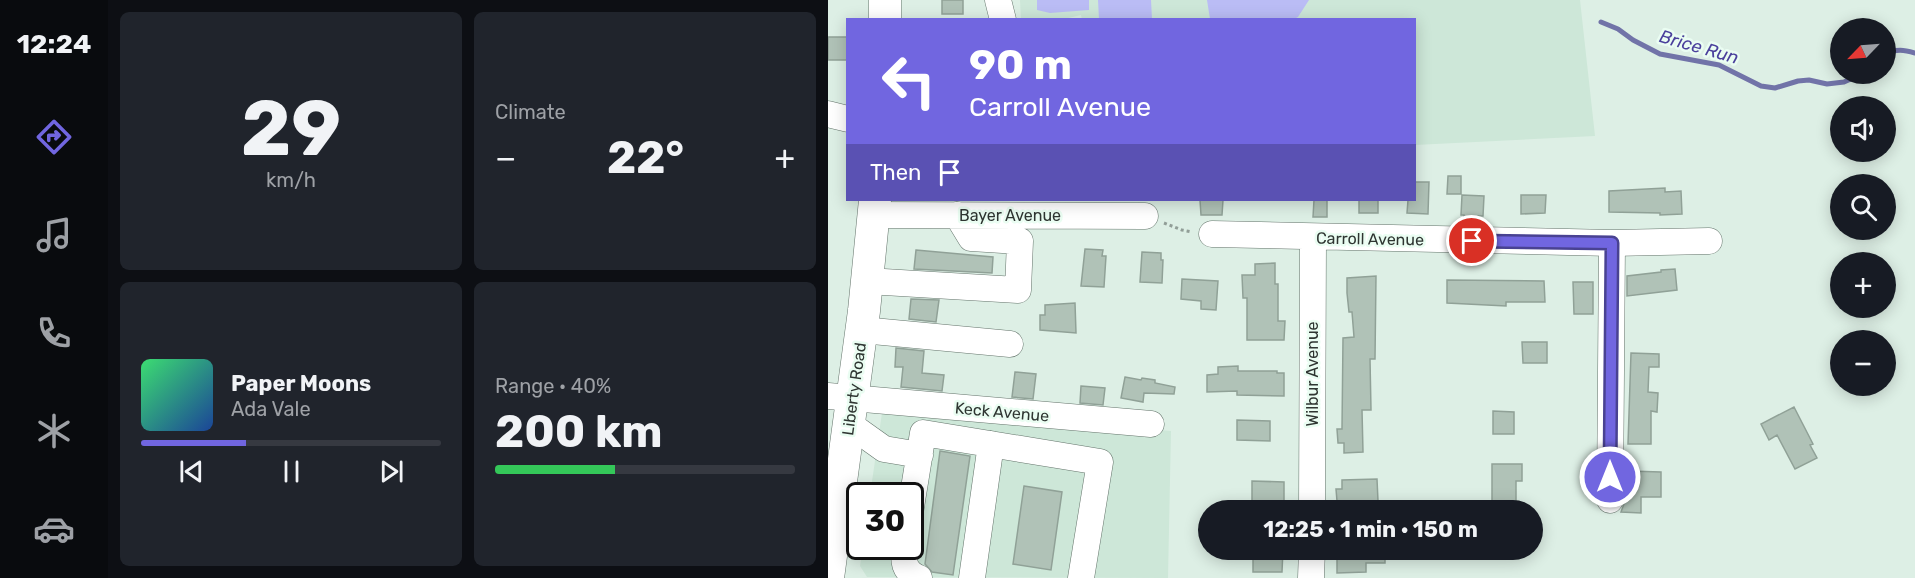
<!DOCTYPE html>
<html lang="en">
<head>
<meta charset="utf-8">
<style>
  :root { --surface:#171b24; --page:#20242c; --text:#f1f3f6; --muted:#9ea1a6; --line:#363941; --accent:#7166e0 }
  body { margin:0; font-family:Rubik,sans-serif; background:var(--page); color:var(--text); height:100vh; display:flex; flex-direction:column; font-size:22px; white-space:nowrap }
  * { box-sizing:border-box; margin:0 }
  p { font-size:20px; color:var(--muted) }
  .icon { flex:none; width:33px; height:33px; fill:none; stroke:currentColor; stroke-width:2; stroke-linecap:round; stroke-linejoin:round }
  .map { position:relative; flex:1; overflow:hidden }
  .drawer { display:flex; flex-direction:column; gap:12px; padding:12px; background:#0d0f14; width:720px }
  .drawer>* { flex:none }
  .guide { position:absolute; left:18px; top:18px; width:570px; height:183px; border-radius:0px; box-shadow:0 3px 15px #0003; background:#7166e0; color:#fff; overflow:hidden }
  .needle { width:39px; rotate:245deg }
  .buttons { position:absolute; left:1002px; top:18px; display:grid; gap:12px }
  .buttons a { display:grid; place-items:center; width:66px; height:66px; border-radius:50%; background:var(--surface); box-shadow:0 3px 15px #0003; font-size:30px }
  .speed { position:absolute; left:18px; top:482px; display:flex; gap:12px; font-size:30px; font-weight:700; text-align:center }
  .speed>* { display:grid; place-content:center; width:78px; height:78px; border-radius:50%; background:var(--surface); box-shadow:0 3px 15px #0003; line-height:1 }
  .speed .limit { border:3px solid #111; border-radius:9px; background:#fff; color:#111 }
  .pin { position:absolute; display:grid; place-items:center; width:51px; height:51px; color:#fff; margin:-26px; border:3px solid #fff; border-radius:50%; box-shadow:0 2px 6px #0007 }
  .me { position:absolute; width:66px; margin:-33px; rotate:0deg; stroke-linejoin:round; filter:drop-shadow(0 0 4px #0008) }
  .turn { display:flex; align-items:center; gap:21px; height:126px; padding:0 24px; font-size:27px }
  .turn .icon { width:78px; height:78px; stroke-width:2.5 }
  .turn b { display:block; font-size:42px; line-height:51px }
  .then { display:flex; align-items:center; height:57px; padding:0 24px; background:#0003; gap:12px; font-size:22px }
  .big { font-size:45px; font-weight:700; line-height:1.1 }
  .drawer .tile { flex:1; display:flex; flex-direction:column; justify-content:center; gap:9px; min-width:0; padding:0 21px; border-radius:9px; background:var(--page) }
  .drawer .dial { align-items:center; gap:0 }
  .dial b { font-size:78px; line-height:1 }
  .song { display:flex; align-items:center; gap:18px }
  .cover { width:72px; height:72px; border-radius:9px; background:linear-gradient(135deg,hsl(140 70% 55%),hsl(220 70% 35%)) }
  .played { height:6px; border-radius:3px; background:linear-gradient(90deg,var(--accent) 35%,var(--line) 35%) }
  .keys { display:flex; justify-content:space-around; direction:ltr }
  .heat { display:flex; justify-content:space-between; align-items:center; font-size:33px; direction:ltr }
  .charge { height:9px; border-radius:4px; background:linear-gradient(90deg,#34c759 40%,var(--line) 0) }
  .drawer .tiles { flex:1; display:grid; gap:12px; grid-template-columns:repeat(2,1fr) }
  .trip { position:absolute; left:370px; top:500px; width:345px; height:60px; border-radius:30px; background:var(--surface); box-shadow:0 3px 15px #0003; font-weight:700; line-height:60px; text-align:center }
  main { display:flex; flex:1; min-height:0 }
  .tab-bar { display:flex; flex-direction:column; width:108px; justify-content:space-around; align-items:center; background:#090b0e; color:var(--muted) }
  .tab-bar .icon { width:42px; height:42px }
  .tab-bar .active { color:var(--accent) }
  .tab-bar b { font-size:27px; color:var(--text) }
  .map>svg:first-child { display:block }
</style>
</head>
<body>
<main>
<nav class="tab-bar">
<b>12:24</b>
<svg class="icon active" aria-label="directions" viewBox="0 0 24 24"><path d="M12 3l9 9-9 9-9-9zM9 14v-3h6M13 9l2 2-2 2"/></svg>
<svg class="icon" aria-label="music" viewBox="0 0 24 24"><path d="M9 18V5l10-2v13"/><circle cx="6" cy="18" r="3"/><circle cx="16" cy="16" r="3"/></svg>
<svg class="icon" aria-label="phone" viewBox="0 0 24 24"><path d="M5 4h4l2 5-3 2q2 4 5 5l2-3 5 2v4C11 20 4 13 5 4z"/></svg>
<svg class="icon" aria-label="climate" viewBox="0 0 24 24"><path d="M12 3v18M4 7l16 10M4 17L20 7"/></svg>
<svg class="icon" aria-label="car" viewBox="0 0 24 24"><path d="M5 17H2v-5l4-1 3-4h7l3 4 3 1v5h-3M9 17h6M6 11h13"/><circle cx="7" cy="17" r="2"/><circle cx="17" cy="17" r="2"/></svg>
</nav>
<section class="drawer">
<div class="tiles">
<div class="tile dial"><b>29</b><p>km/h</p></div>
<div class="tile"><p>Climate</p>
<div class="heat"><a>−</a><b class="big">22°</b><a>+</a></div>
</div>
<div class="tile">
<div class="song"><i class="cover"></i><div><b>Paper Moons</b><p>Ada Vale</p></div></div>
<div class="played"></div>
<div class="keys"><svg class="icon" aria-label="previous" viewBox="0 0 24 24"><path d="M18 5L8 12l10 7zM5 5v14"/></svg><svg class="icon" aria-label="pause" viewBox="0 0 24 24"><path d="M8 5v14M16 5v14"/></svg><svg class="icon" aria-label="next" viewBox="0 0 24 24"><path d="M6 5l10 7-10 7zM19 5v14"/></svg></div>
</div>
<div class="tile"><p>Range · 40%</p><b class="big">200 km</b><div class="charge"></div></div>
</div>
</section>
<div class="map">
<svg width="1087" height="578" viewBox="0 0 1087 578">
  <rect width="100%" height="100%" fill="#ddefe5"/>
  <path fill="#cde7d8" d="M192,0H752L767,136L587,145L586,20H254L253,15L236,19L193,20Z
    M55,406L343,431L340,578L39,577L32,566L35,546H82V495H42Z"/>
  <path fill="#babcf5" d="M209,0H261V10L222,13L209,10Z
    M270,0H323L324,19H271Z
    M379,0H481L470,17L464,20L382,19Z"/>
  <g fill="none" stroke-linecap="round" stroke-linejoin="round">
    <path stroke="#7173a8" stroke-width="5" d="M773,22L790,29L805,40L832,54L891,65L933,86L947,88L970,81L981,80L999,84L1016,82L1034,74
      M1058,55C1067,48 1077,50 1087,53"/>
  </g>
  <path fill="#b0c2b7" stroke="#90a197" stroke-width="1.5" d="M114,0H135V14H114Z
    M0,37H20V60H0Z
    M620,176H633V194H619Z
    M586,182H601L600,214L579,213L580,200H586Z
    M837,188V192L853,191L854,214L832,215V213L781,212V191Z
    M634,195L656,196L655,216H650V220L636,219V215H633Z
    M693,195H718L717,213L693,214Z
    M372,200H395L394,215H373Z
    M486,200H499V217H485Z
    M531,200H550V213H531Z
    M257,249L275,250L274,256H278L276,287L253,286Z
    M88,250L165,257L164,273L86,269Z
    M314,252L333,253V260H335L334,283L312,282Z
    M447,263V284H450V321H457L456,340H419V298H415L414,275H427V264Z
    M847,269L849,290L799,296V276L833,272V270Z
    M548,276L547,359H542L543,410H534L535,452L516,453V443H510L509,429H514L515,338L526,337L524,312H521L519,293V278Z
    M354,279L390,281L388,310L373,309V301L353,299Z
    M619,280L716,281L717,302H678V306L619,303Z
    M745,282H765V314H746Z
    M83,299L111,300L108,322L81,319Z
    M247,303L248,333L212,330V315H217V305Z
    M694,342H719V363H695Z
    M68,348L96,351L94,373L116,375L114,391L73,387L75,367H67Z
    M803,353L831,354V367H821L820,392L830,393L829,412L823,411V444H800Z
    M410,366V371H449V373H456V396L409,395V391L379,392V375L390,374V367Z
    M187,372L208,374L205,399L184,397Z
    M297,377L313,380L314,378L327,380V383L347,387L346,394L316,393L315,402L293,398Z
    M253,386L277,388L275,405L252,403Z
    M966,407L985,444L982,445L989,458L967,469L949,435L941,440L933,424Z
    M665,411L686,412V434H665Z
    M409,420L442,421V441L409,440Z
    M112,451L142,456L125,575L104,572L97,564Z
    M664,464H694V481H688V504H664Z
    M800,471L833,472V497H813V513L793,512L797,501V477H800Z
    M549,479L550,501H509L508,489H514V480Z
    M424,481L456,482V502L424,501Z
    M196,486L234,492L223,570L185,564Z
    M425,549H455L454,572H425Z
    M509,549H557V563H538V572L509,573Z"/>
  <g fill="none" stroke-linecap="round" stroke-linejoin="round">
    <defs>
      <path id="minor" d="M170,0L175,20
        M0,114L20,119
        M46,215L317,216
        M384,234L784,243L881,241
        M39,281L190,290L192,241L143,238L129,215
        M34,330L182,344
        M0,396L323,424
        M21,424L56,449L92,455
        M782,500L784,243
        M484,510L485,238
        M82,513L95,433L272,462L253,578
        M77,546C75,561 75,571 91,578
        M144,578L163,444
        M483,578L484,549"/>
      <path id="major" d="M57,20V0
        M0,578L36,311L47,200"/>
    </defs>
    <use href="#minor" stroke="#64746b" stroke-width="27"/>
    <use href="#major" stroke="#64746b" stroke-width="33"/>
    <path stroke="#919e97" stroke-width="3" stroke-dasharray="3 3" stroke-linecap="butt" d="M336,223L354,230L364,232"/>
    <use href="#minor" stroke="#fff" stroke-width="26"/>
    <use href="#major" stroke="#fff" stroke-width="32"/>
  </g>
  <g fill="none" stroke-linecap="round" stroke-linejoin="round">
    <defs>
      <path id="route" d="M644,241L784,243L782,477"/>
    </defs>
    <use href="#route" stroke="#494292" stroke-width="15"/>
    <use href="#route" stroke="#7166e0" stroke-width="10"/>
  </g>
  <g text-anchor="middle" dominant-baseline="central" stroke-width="5" stroke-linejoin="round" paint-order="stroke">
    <g font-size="16" fill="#2e3531" stroke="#eafdf2">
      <text x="182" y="215">Bayer Avenue</text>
      <text transform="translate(542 239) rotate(1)">Carroll Avenue</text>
      <text transform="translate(484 374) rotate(-90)">Wilbur Avenue</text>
      <text transform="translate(26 389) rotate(-82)">Liberty Road</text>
      <text transform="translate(174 412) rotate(5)">Keck Avenue</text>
    </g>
    <g font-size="18" font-style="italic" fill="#4a409c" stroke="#eafdf2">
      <text transform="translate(871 47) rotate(16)">Brice Run</text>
    </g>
  </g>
</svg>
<div class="buttons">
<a><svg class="needle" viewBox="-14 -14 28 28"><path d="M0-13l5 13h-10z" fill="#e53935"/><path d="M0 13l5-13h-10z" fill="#9ea1a6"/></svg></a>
<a><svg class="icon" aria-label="sound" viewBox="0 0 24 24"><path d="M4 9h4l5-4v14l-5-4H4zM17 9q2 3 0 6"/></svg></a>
<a><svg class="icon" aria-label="search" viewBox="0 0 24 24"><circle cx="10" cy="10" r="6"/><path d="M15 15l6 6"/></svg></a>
<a>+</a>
<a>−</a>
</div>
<div class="speed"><div class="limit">30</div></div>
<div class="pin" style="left:644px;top:241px;background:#d93025"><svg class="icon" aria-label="arrive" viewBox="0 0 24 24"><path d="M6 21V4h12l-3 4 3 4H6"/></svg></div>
<svg class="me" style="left:782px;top:477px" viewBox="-20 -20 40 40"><circle r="17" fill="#7166e0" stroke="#fff" stroke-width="3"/><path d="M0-11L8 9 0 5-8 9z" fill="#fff"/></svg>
<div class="trip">12:25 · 1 min · 150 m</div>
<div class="guide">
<div class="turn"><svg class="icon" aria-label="left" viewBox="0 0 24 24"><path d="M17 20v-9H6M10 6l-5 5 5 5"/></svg><div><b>90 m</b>Carroll Avenue</div></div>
<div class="then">Then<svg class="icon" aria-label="arrive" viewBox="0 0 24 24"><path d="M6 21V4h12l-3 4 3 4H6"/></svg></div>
</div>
</div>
</main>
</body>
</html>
